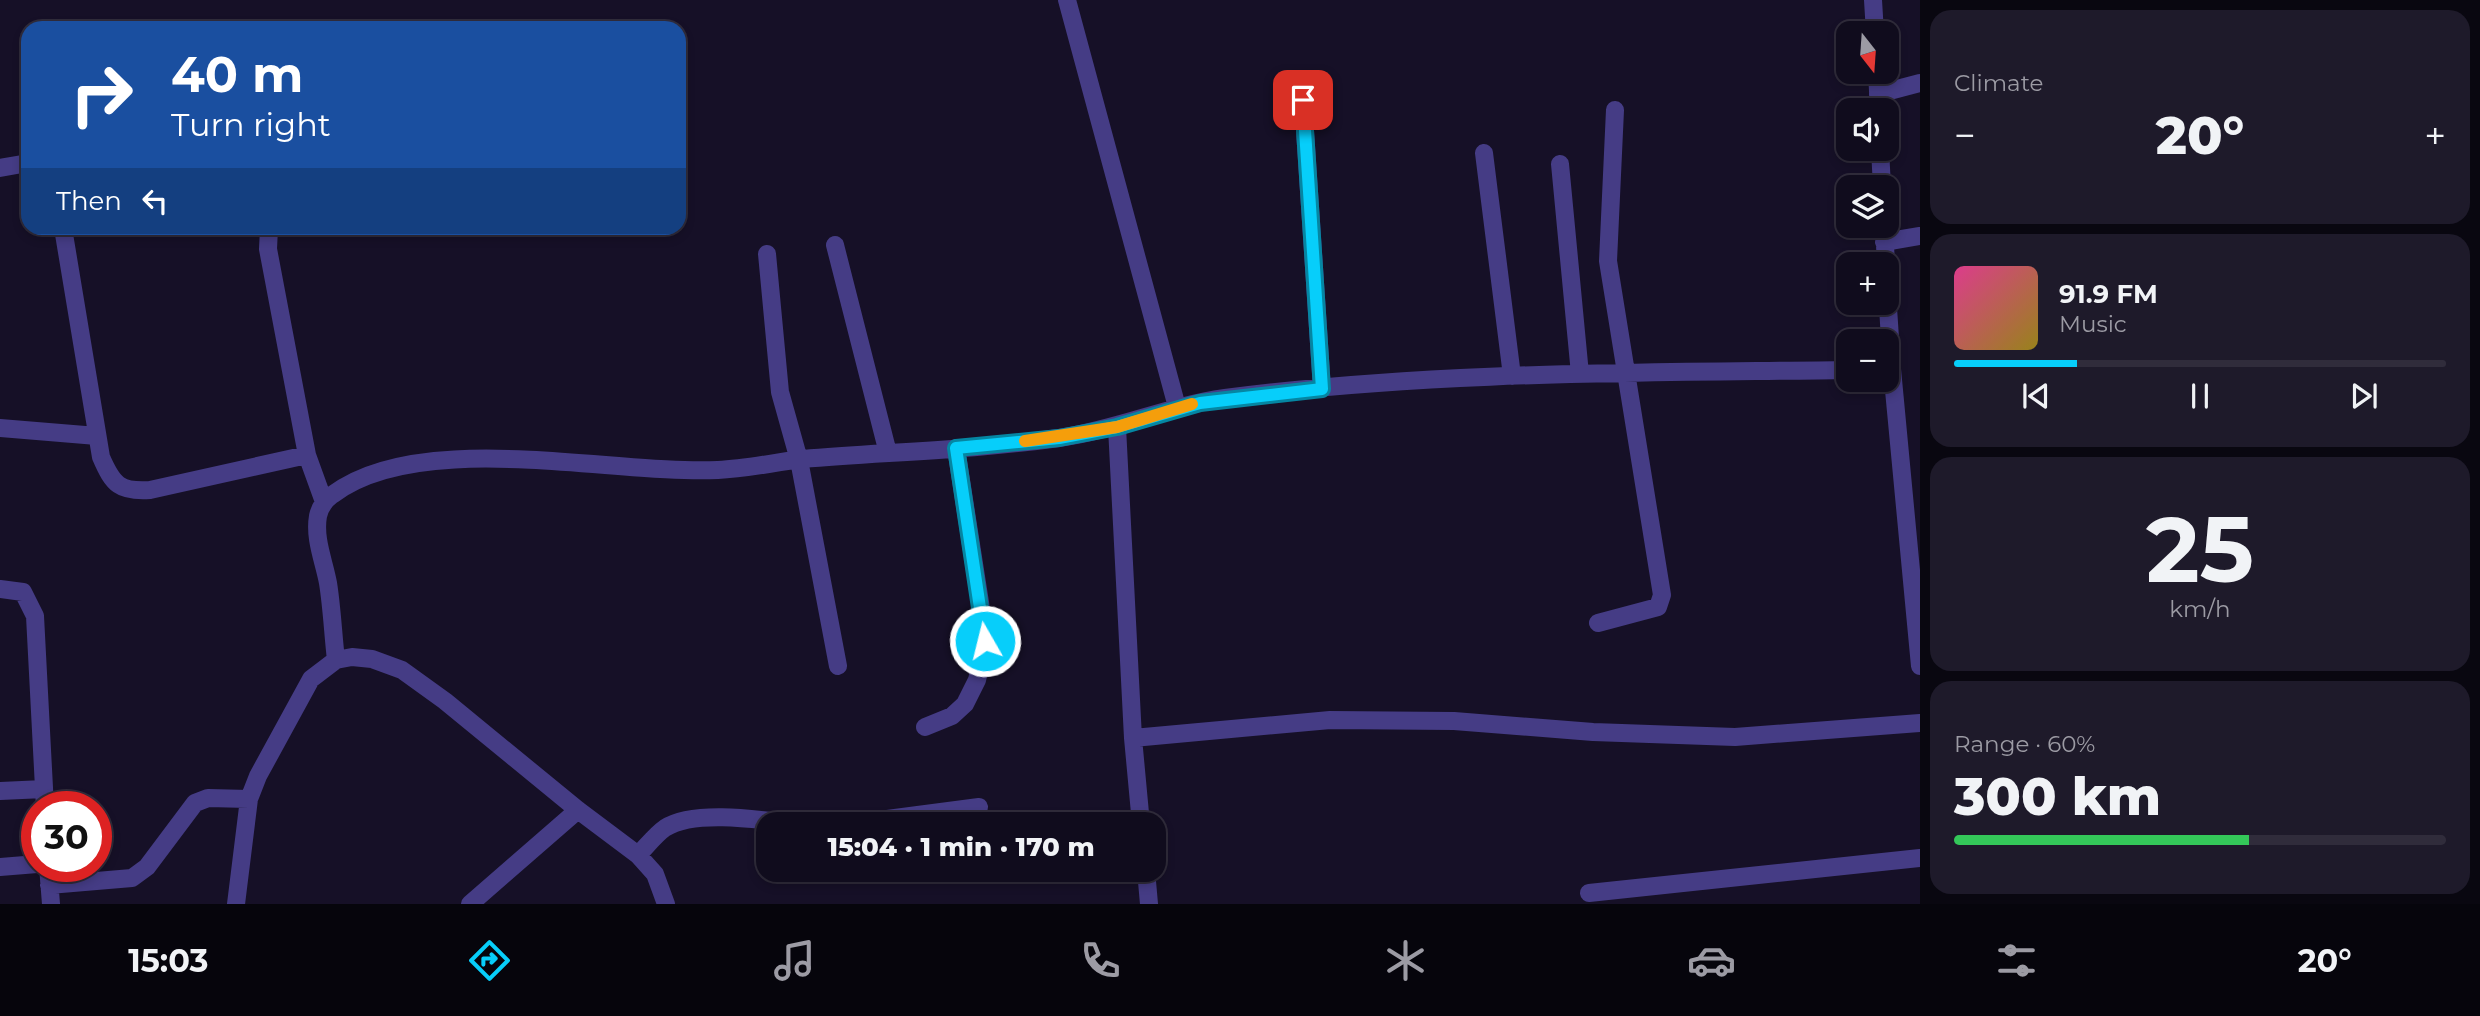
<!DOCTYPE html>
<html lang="en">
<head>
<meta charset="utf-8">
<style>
  :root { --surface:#100c1d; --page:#1e1a2a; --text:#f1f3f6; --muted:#9c9ba4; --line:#302c3b; --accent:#07cefa }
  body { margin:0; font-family:Montserrat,sans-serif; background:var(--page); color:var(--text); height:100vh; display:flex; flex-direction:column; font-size:26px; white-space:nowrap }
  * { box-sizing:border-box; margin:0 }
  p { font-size:23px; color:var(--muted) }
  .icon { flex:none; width:38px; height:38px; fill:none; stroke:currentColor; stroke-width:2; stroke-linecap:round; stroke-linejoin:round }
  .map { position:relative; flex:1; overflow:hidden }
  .details { display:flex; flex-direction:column; gap:10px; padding:10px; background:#090710; width:560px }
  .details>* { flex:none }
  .guide { position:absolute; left:21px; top:21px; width:665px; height:214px; border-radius:21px; box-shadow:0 4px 10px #0003,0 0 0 2px var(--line); background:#1a4fa0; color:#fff; overflow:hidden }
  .needle { width:46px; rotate:163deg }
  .fabs { position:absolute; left:1836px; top:21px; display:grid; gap:14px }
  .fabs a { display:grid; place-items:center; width:63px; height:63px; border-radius:14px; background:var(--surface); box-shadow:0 4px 10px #0003,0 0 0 2px var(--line); font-size:35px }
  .speed { position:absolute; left:21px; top:791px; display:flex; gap:14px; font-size:35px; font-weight:700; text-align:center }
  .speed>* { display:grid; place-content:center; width:91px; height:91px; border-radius:50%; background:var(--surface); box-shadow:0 4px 10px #0003,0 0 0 2px var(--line); line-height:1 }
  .speed .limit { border:10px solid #d22; background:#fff; color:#111 }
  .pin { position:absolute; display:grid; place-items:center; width:60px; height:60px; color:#fff; margin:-30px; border-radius:14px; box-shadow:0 4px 10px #0006 }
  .me { position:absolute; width:77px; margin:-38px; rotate:352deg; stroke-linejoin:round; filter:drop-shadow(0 0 5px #0008) }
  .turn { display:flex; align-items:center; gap:24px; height:147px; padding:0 35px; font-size:32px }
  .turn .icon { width:91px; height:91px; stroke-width:2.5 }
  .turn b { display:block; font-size:49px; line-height:60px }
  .then { display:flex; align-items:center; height:66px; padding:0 35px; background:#0003; gap:14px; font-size:26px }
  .big { font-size:52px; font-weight:800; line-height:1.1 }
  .details .tile { flex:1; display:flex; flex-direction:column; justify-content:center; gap:10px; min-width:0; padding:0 24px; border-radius:21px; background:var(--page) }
  .details .dial { align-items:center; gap:0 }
  .dial b { font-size:91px; line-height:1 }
  .song { display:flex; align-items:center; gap:21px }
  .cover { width:84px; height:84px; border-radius:10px; background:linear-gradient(135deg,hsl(330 70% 55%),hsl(50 70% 35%)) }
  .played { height:7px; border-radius:4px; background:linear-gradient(90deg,var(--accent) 25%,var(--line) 25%) }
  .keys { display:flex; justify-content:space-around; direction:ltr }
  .heat { display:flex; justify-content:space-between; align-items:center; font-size:38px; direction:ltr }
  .charge { height:10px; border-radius:5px; background:linear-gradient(90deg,#34c759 60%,var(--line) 0) }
  .trip { position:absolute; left:756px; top:812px; width:410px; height:70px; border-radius:21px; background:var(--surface); box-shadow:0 4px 10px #0003,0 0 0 2px var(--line); font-weight:800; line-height:70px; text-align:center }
  .tab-bar { display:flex; height:112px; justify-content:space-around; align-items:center; background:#06050c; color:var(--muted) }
  .tab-bar .icon { width:49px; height:49px }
  .tab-bar .selected { color:var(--accent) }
  .tab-bar b { font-size:32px; color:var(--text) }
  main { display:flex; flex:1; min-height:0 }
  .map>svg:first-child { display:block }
</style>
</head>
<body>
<main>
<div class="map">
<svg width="1920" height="904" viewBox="0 0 1920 904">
  <rect width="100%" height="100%" fill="#161027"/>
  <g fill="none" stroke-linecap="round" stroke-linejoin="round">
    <path stroke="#453c85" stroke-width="18" d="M1067,0L1177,407
      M1873,0L1875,33
      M1877,72L1879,110
      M1878,94L1920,83
      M1303,100L1322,389
      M1880,149L1882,187
      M1484,153L1512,376
      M1560,164L1580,374
      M0,168L28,163
      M1884,226L1886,264
      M63,228L101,457C113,485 120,492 150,490L307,455
      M269,228L268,249L307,455L324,502
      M1884,242L1920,236
      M835,245L888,453
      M767,254L780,392L799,460L838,666
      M1886,277L1892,369L1920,666
      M1117,427L1133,738L1141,824
      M0,428L97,436
      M0,589L23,592L35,616L45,807
      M1598,623L1658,607L1662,595L1608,261L1615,110
      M336,660C333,634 332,608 328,583C324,561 314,539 318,516C320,507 325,500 332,495C419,428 613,475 718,470C747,469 775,462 803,459C888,452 974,450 1059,438C1116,430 1168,406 1225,398C1431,371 1641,373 1848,370
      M925,727L952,716L965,704L977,680L986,641L956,448
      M1133,738L1330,720L1454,721L1593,732L1735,737L1920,723
      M0,791L44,789
      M849,824L979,807
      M638,855C647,846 655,835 665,828C694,809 762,820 794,824
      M48,866L51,904
      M0,867L37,864
      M1146,870L1149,904
      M49,885L132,878L147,867L195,803L208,798L249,799
      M1589,893L1920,858
      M236,904L249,799L258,776L311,679L336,660L352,657L372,659L402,670L445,701L578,810L638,855L655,874L666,904
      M470,904L578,810"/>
  </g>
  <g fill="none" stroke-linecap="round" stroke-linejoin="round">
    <defs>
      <path id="route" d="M985,641L956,448L1059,438L1117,427L1200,403L1322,389L1303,100"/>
    </defs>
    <use href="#route" stroke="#0586a2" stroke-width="18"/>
    <use href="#route" stroke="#07cefa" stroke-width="12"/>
    <path stroke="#f59e0b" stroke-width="12" d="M1025,441L1117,427L1192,404"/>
  </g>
</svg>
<div class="fabs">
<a><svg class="needle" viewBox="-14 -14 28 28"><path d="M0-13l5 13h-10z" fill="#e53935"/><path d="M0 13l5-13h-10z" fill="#9c9ba4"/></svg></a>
<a><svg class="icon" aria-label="sound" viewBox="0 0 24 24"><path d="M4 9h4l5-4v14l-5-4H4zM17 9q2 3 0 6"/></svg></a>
<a><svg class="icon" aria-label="layers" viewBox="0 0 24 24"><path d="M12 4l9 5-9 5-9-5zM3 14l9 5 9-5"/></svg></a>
<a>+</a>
<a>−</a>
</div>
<div class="speed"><div class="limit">30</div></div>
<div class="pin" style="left:1303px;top:100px;background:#d93025"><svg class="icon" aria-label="arrive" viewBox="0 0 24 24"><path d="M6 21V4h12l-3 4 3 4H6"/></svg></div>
<svg class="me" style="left:985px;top:641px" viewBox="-20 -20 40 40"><circle r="17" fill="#07cefa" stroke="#fff" stroke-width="3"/><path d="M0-11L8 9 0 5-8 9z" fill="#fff"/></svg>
<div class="trip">15:04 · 1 min · 170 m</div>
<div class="guide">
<div class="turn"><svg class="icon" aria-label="right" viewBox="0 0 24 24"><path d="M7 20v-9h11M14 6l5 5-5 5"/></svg><div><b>40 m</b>Turn right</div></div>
<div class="then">Then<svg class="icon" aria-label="left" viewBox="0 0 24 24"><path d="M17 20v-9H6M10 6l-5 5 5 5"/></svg></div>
</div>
</div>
<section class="details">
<div class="tile"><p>Climate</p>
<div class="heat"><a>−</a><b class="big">20°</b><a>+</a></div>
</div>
<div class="tile">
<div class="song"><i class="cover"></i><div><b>91.9 FM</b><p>Music</p></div></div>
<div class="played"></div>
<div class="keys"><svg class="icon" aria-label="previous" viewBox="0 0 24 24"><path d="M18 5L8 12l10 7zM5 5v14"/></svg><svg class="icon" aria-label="pause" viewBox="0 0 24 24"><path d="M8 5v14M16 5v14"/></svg><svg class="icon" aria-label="next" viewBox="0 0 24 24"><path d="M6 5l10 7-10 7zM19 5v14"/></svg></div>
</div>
<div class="tile dial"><b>25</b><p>km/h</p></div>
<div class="tile"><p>Range · 60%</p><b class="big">300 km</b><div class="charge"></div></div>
</section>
</main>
<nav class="tab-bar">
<b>15:03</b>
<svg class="icon selected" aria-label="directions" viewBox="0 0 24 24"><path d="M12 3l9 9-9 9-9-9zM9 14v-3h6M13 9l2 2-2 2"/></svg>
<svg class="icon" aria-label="music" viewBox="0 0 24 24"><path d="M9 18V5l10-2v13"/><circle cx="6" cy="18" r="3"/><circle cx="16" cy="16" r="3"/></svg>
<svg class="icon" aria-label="phone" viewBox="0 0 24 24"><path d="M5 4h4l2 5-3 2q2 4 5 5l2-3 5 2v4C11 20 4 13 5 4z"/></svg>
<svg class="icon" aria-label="climate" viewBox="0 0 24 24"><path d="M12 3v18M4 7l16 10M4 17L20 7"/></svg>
<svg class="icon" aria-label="car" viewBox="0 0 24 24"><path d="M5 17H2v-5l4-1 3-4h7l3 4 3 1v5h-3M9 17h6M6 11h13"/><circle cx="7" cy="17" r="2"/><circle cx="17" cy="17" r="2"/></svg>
<svg class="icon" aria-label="filters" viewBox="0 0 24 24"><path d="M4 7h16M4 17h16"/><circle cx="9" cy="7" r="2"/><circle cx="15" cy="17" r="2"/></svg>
<b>20°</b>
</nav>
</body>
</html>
